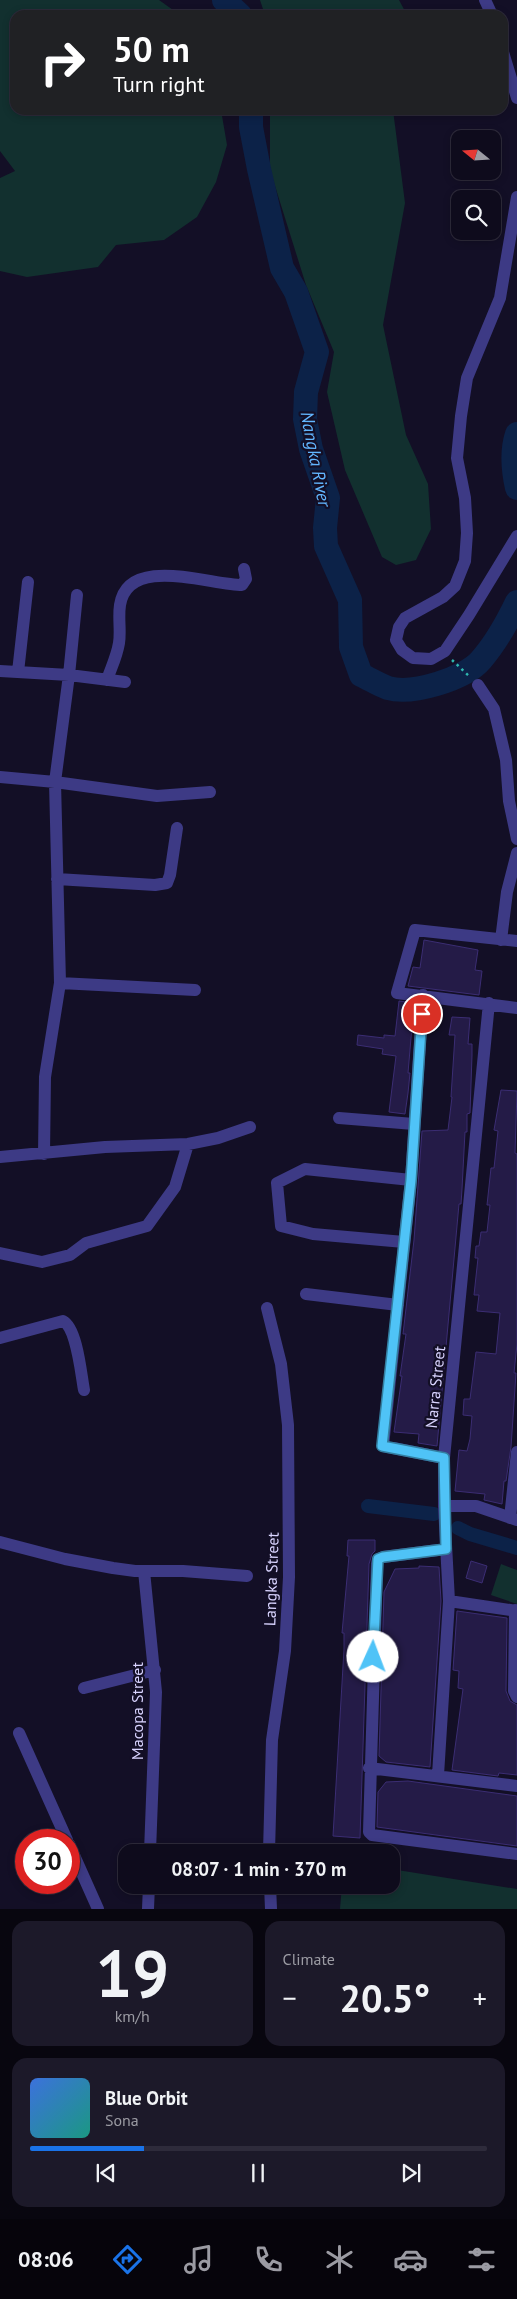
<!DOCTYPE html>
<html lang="en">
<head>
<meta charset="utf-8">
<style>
  :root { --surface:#0e0b1c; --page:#1c1929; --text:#f1f3f6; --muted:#9b9ba3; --line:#2e2b3b; --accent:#1a73e8 }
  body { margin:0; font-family:"PT Sans",sans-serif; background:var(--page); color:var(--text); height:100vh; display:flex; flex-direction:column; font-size:19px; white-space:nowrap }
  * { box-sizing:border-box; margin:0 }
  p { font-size:16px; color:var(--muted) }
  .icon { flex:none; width:28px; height:28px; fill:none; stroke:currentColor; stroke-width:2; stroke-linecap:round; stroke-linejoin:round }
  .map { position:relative; height:1909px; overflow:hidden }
  .details { display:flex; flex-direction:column; gap:12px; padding:12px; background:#08060f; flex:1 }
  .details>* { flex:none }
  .guide { position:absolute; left:10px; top:10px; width:498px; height:105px; border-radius:15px; box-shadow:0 2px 8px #0003,0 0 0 1px var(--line); background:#202124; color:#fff; overflow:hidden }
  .needle { width:32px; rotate:288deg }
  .fabs { position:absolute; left:451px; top:130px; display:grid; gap:10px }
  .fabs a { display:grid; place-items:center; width:50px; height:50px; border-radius:10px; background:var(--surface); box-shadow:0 2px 8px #0003,0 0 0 1px var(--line); font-size:25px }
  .speed { position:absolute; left:15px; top:1829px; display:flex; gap:10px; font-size:25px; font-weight:700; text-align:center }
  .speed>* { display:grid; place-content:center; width:65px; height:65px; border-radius:50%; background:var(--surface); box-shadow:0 2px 8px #0003,0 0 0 1px var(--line); line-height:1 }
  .speed .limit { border:8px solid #d22; background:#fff; color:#111 }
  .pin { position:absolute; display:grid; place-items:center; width:42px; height:42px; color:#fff; margin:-21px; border:2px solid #fff; border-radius:50%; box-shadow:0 1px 5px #0007 }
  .me { position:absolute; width:55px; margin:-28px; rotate:2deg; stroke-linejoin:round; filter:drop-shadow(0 0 4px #0008) }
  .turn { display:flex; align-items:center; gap:18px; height:105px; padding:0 20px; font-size:22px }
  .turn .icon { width:65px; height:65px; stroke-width:2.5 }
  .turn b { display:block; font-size:35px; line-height:42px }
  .big { font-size:38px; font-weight:700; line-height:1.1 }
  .details .widget { flex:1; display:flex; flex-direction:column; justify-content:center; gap:8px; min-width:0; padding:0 18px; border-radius:15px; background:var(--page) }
  .details .dial { align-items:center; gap:0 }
  .dial b { font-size:65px; line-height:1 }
  .song { display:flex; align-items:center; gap:15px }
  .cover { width:60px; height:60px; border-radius:8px; background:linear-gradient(135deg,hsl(220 70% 55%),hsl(170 70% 35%)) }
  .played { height:5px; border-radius:2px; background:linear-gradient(90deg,var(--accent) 25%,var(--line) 25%) }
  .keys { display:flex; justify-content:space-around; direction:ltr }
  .heat { display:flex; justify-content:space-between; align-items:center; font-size:28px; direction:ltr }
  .details .tiles { flex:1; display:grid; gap:12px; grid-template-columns:1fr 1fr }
  .widget:last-child { grid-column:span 2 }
  .trip { position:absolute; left:118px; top:1844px; width:282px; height:50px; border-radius:15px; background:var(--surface); box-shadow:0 2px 8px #0003,0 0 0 1px var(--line); font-weight:700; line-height:50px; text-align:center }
  .tab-bar { display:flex; height:80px; justify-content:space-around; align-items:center; background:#06040b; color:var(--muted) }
  .tab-bar .icon { width:35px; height:35px }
  .tab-bar .selected { color:var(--accent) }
  .tab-bar b { font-size:22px; color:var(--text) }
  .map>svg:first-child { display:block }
</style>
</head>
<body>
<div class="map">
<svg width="517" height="1909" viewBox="0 0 517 1909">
  <rect width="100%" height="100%" fill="#130f26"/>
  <path fill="#12302f" d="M0,0H159L180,15H15V110H221L227,145L216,182L197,217L164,240L116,245L98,267L27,277L0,271V178L15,171L0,151Z
    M260,0H399L407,15H265Z
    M270,110H393L405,203L383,325L406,435L428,484L431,529L416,560L396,565L382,557L345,470L327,392L334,352L306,285L270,170Z
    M501,1564L517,1570V1604L491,1595Z
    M391,1869L517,1889V1909H340L342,1885H391Z"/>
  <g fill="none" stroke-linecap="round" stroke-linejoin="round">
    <path stroke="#0c2248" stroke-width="14" d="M368,1506L434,1514
      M458,1528L470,1534L517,1548"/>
    <path stroke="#0c2248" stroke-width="24" d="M224,0L240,15
      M251,110V127L259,169L282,268L296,292L317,352L306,392L305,419L311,449L328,498L325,528L326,546L350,600L351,647L361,675C370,679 379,685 388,688C412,695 465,679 481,660C496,643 507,623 517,602
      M517,434C511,452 513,470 517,488"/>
  </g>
  <path fill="#241b47" stroke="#3b2d73" d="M424,940L478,950L475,970L482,971L479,995L408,986L413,967L420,968Z
    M399,1001L414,1003L408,1073H410L408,1093L405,1114L389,1112L396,1056L382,1054L383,1049L357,1045L358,1035L384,1038V1035L395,1036Z
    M452,1017L470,1018L468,1044H472V1055L470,1113L467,1114V1132H465L462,1189L461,1204H459L437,1446L418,1443L419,1434L394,1432L402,1376H400L406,1334H403L414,1240L422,1131L448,1130L452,1097H451L455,1035H449Z
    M501,1090L517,1091L515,1153L517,1154V1344L514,1373H516L511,1447L506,1481H504L502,1504L484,1500L485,1494L455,1491L459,1450L467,1451L470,1439L472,1416L463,1415L464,1399H470L476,1352L496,1354L500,1313L477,1311L479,1295H474L478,1258H475L476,1246H479L481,1232H487L490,1205H487L491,1168H494L498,1131L494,1130Z
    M348,1540H375V1551L372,1554L369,1564L360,1838L333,1836L344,1649V1633H342L349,1556H347Z
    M471,1561L487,1566L482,1583L466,1578Z
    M419,1566L439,1567L441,1601L430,1767L386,1762L379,1756L384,1592L395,1569L419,1568Z
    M457,1611L507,1618L506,1691L510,1701L517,1705V1775L499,1773L498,1776L452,1770L463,1689L458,1688L459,1671L453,1670Z
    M408,1781L517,1796V1846L377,1827L378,1792L386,1782Z"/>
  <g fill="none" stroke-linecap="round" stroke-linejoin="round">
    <path stroke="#2fb8b0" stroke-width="2.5" stroke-dasharray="2.5 4" stroke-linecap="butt" d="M452,660L470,677"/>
    <path stroke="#3d3a85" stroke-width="12" d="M485,0L492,15
      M502,49L517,98
      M517,197L500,298L467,378L461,416L457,458L465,498L467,533L465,561L455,586L443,597L405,618L399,627L396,640L402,650L413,658L431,659L445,651L469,615L517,536
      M77,595L69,675L125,682
      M0,671L69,675L55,782L60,983L45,1077L44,1154
      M18,672L28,582
      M107,680C111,668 117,656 119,643C121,631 118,618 120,605C128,554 210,585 242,585L246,579L244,569
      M478,685L494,709L506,760L509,801L517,839
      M0,777L55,782L157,796L210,792
      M57,879L155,885L167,883L170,875L177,828
      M501,940L507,892L517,853
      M517,941L415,930L397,993L517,1008
      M60,983L195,990
      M423,995L411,1180L383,1446L444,1458
      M339,1118L414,1124
      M0,1157L105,1147L188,1144L218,1138L250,1127
      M404,1242L313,1234L281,1226L277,1183L305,1169L411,1180
      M0,1253L42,1262L70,1255L86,1243L147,1226L175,1187L188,1144
      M306,1294L398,1305
      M267,1308L281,1364L288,1425L289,1577L285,1651L272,1740L269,1852
      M0,1338L63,1321C77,1328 81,1374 84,1390
      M444,1506H476L517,1520
      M510,1518L517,1452
      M0,1542L65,1559L113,1568L135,1571H183L247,1576
      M446,1549L383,1557L378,1559L377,1564L369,1832L372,1835L517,1854
      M144,1571L156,1692L150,1852
      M449,1601L517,1611
      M515,1610L514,1691L517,1697
      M84,1688L155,1670
      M19,1733L67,1840
      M369,1768L517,1786
      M438,1775L449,1601L444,1506V1458L489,1003
      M69,1844L98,1909
      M270,1885L271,1909
      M148,1909L149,1885"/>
  </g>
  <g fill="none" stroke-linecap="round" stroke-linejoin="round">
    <defs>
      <path id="route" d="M373,1657L378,1559L383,1557L446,1549L444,1458L382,1446L411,1180L422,1014"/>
    </defs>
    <use href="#route" stroke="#337fa1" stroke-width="12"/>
    <use href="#route" stroke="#4fc3f7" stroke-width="9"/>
  </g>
  <g text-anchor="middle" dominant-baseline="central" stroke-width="4.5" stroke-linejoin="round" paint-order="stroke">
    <g font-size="16" fill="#d9d4ff" stroke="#130f26">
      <text transform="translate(435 1387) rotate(-84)">Narra Street</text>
      <text transform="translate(271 1579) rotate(-88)">Langka Street</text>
      <text transform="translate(137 1711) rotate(-90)">Macopa Street</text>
    </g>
    <g font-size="18" font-style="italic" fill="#62b6ff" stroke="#130f26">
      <text transform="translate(316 459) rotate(79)">Nangka River</text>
    </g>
  </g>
</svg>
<div class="fabs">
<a><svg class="needle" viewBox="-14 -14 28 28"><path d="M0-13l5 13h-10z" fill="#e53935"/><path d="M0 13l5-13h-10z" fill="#9b9ba3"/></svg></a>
<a><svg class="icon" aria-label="search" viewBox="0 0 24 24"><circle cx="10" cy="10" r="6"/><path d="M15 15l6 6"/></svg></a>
</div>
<div class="speed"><div class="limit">30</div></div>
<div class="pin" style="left:422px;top:1014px;background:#d93025"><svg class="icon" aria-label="arrive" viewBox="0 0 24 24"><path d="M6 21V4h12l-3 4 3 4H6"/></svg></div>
<svg class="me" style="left:373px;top:1657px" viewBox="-20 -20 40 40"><circle r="19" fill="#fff"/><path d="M0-13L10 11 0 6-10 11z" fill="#4fc3f7"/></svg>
<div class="trip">08:07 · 1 min · 370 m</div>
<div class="guide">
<div class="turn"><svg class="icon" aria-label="right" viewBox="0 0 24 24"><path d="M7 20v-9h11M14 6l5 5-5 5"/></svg><div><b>50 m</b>Turn right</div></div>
</div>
</div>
<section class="details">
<div class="tiles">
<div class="widget dial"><b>19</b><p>km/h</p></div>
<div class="widget"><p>Climate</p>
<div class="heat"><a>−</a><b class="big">20.5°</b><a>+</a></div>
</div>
<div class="widget">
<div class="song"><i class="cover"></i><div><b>Blue Orbit</b><p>Sona</p></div></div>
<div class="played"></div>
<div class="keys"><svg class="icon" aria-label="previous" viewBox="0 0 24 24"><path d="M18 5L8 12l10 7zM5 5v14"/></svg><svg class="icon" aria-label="pause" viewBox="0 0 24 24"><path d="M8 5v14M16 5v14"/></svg><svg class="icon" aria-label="next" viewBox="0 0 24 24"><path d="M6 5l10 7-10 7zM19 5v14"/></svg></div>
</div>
</div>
</section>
<nav class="tab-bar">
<b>08:06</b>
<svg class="icon selected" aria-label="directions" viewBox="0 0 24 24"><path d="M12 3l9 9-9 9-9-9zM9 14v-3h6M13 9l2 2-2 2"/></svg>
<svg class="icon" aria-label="music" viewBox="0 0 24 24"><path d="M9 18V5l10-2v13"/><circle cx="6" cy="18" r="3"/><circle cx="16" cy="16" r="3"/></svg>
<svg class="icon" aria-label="phone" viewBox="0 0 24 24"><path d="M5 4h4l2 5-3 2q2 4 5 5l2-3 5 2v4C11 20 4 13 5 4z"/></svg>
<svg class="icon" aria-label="climate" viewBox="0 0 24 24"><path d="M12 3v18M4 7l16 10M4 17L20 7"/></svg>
<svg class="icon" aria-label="car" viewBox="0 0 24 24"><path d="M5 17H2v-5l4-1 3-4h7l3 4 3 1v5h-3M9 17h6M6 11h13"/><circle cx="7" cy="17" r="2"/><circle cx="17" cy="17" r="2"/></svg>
<svg class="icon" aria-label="filters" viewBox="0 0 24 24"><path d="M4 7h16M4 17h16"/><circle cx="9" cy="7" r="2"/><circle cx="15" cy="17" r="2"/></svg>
</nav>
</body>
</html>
